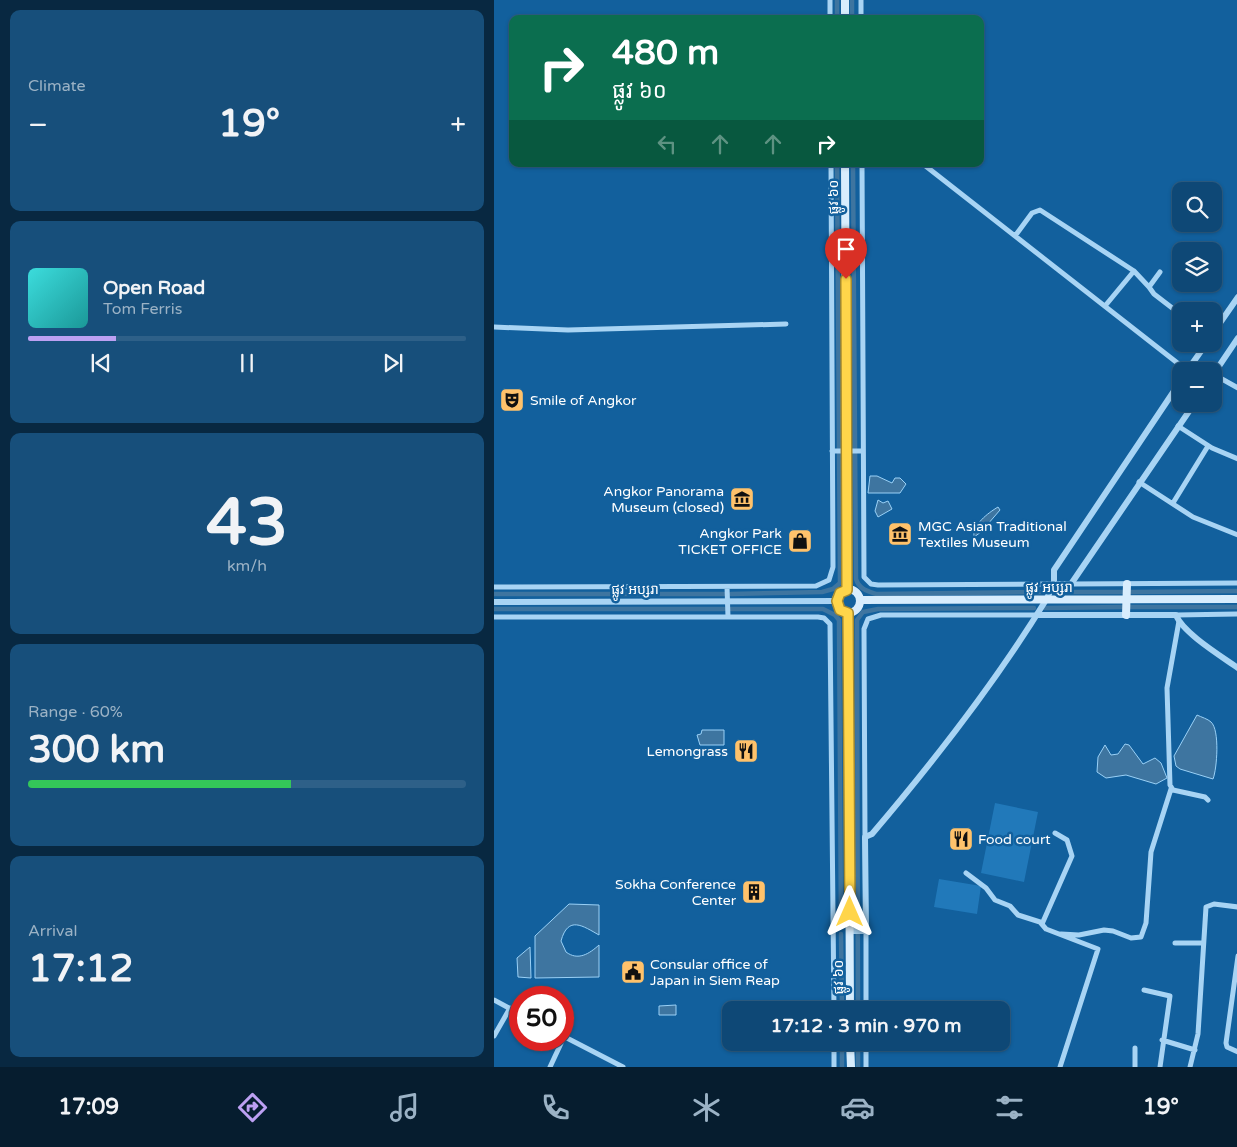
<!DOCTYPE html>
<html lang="en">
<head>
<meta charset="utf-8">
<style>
  :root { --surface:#0e4876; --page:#174f7b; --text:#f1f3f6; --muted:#9bb2c5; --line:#2e6088; --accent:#bca0f2 }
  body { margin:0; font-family:"Varela Round","Noto Sans Khmer",sans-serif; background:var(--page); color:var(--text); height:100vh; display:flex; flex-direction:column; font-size:19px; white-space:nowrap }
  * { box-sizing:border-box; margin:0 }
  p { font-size:16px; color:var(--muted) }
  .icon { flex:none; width:28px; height:28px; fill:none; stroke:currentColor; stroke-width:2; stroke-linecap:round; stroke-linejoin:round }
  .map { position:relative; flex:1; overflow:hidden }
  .sheet { display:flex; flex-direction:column; gap:10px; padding:10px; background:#082841; width:494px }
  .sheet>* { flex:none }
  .hud { position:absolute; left:15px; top:15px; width:475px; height:152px; border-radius:10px; box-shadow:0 1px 4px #0004,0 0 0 1px var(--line); background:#0b6e4f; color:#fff; overflow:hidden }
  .fabs { position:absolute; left:678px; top:182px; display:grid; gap:10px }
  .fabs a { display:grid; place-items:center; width:50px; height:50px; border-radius:10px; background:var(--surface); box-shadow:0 1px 4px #0004,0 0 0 1px var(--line); font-size:25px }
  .speed { position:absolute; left:15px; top:986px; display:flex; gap:10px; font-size:25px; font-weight:700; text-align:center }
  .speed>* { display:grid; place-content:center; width:65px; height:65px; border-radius:50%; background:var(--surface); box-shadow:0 1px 4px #0004,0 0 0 1px var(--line); line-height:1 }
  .speed .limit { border:8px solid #d22; background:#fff; color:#111 }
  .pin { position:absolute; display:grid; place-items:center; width:42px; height:42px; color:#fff; margin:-51px -21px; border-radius:50% 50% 50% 0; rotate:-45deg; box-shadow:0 0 5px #0007 }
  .pin .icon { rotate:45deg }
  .me { position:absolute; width:55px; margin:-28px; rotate:0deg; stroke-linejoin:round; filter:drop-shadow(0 0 4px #0008) }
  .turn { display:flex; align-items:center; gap:18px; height:105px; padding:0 20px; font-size:22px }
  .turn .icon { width:65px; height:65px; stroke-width:2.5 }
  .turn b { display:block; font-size:35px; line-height:42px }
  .lanes { display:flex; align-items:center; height:48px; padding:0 20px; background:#0003; justify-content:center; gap:25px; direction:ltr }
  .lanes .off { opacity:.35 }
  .big { font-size:38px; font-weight:800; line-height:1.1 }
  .sheet .tile { flex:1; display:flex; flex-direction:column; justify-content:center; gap:8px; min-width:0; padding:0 18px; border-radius:10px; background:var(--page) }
  .sheet .dial { align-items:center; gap:0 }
  .dial b { font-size:65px; line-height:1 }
  .song { display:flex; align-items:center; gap:15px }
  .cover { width:60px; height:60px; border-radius:8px; background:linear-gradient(135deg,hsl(180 70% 55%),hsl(180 70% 35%)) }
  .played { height:5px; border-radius:2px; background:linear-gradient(90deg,var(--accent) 20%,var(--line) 20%) }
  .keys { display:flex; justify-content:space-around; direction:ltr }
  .heat { display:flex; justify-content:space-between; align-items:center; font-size:28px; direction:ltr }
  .charge { height:8px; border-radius:4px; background:linear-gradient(90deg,#34c759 60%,var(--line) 0) }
  .trip { position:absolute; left:228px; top:1001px; width:288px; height:50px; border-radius:10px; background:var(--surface); box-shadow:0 1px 4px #0004,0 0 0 1px var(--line); font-weight:800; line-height:50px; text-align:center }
  .menu { display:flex; height:80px; justify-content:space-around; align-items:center; background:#061d2f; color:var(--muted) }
  .menu .icon { width:35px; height:35px }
  .menu .active { color:var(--accent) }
  .menu b { font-size:22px; color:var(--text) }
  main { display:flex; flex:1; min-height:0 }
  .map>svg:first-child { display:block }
</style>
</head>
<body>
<main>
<section class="sheet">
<div class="tile"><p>Climate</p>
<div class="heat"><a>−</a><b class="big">19°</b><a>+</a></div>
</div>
<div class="tile">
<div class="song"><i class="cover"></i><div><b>Open Road</b><p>Tom Ferris</p></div></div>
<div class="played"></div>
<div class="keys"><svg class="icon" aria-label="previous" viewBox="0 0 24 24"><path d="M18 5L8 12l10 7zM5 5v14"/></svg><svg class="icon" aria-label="pause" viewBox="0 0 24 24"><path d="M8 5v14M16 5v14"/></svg><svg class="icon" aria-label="next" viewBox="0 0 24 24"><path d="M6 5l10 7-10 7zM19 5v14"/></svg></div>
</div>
<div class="tile dial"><b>43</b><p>km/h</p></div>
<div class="tile"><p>Range · 60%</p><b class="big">300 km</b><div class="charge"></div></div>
<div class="tile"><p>Arrival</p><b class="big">17:12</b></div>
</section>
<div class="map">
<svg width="744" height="1067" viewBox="0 0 744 1067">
  <rect width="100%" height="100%" fill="#12609d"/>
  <path fill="#2179ba" d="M501,803L544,812L530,882L487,873Z
    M445,879L487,886L483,914L440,907Z"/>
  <path fill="#3e75a0" stroke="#9ad1f7" d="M376,476H383L398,483L401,478H406L412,484L406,493H374Z
    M384,500L389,503L394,501L398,509L384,517L381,511Z
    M504,507L506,510L487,532L480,537C478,525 494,513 504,507Z
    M703,715C707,717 714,719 717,722C726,730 723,769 719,779L686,769L682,766L680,756Z
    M208,730H230V745H206L203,735L207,734Z
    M631,744L635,745L649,764L661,758L667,763L673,778L662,784L632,775L612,778L603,772L604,757L611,745L617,755L624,754Z
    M75,904L105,905V935C89,926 74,915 67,941L72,952C84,961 95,954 105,945V977L41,978V936Z
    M36,947L37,978L24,977L23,958Z
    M182,1005V1015H165V1006Z"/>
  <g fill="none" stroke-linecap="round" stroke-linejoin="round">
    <path stroke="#3e75a0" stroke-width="4.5" d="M343,0V19
      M358,0V19
      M359,164L362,579C365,589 373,591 382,594L552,592
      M560,592H629
      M637,592L744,591
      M0,594H230
      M237,594L328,592L339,589L346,583L343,164
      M636,607H744
      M551,608L629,607
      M0,609H230
      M237,609H329L341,615L345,620L347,927
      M347,934L348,1010
      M364,1010L363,620L369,612L384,609L540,608
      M348,1042V1067
      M364,1042V1067"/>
    <path stroke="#a8d4f4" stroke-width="5" d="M336,0V19
      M367,0V19
      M368,164L370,577L377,584L384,585L560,584
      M429,164L686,365
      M521,236L538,213L546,210L640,271L655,287
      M666,272L655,287L660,294L686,314
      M611,306L640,271
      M0,327L74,330L292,324
      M719,374L744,388
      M684,426L718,448L744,459
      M338,451H369
      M645,482L699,517L744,535
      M679,503L714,446
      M577,584L744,583
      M0,587L322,586L335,580L339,567L337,164
      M233,587L234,617
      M682,615L744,614
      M0,617H324L330,618L336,624L340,1010
      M685,621L673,688L676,785L679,790L711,797L714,800
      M371,837L370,629L374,619L387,615H543
      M472,873L492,888L501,900L516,906L524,915L546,922L552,929L604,949L566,1067
      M548,924L578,856L573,840L561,833
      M372,931V1010
      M567,934L585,935L610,930L619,931L637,938L647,937L652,923L657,852L677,789
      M681,943H709
      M744,956L732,1043L733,1047L744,1052
      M650,990L676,996L666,1067
      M0,1000L26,1014
      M0,1036L16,1008
      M69,1036L129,1067
      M668,1040L701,1050
      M340,1042V1067
      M372,1042V1067
      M56,1067L70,1037
      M641,1067V1048
      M696,1067L704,1034L712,907L720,904L744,907"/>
    <path stroke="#a8d4f4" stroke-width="6" d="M719,333L744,297
      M693,371L712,344
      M719,375L744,338
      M560,584H577L700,404
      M0,602L343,601
      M543,615H682C689,633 727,656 744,668
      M356,931H372L371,837L378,834C441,760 501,683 552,600L560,584V570L686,382"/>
    <path stroke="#d8edfd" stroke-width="8" d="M351,0V19
      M351,164L353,590
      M342 601a12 12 0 1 1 24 0a12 12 0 1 1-24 0Z
      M366,600L744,599
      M354,613L356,1010
      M632,615L633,584
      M356,1042L357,1067"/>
  </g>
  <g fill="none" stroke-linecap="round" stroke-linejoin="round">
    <defs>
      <path id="route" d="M352,279L353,590L346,593L343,601L346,610L354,613L356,912"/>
    </defs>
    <use href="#route" stroke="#a68a30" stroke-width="12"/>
    <use href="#route" stroke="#ffd54a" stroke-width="9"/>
  </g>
  <defs>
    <symbol id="theatre-square" viewBox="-11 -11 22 22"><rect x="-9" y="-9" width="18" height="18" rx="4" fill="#ffc26b" stroke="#12609d"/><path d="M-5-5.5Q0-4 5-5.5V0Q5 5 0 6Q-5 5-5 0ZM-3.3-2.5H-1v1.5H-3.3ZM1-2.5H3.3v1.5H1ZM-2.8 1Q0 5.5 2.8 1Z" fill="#111"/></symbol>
    <symbol id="museum-square" viewBox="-11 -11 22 22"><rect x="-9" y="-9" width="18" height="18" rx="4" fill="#ffc26b" stroke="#12609d"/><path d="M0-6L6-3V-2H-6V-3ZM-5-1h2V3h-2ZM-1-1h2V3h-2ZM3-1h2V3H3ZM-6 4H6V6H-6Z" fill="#111"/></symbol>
    <symbol id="shop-square" viewBox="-11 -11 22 22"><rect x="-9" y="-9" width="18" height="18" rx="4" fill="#ffc26b" stroke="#12609d"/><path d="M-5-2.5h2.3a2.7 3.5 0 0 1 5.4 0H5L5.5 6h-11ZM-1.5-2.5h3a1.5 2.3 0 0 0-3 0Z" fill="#111"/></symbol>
    <symbol id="restaurant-square" viewBox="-11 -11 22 22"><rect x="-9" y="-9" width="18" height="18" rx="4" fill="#ffc26b" stroke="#12609d"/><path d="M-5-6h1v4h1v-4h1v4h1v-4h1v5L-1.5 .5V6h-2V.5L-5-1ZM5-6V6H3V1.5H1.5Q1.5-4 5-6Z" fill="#111"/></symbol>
    <symbol id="building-square" viewBox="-11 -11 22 22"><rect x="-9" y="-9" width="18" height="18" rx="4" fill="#ffc26b" stroke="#12609d"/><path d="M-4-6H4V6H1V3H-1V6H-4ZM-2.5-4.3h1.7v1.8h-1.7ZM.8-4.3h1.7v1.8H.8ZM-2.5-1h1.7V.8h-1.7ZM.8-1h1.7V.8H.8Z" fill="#111"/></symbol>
    <symbol id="civic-square" viewBox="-11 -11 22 22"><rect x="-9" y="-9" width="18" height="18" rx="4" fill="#ffc26b" stroke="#12609d"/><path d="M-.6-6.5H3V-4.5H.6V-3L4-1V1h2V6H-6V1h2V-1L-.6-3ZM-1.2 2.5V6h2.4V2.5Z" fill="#111"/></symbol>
  </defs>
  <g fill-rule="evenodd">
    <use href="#theatre-square" x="4" y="386" width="28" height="28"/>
    <use href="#museum-square" x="234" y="485" width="28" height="28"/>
    <use href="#museum-square" x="392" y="520" width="28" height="28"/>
    <use href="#shop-square" x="292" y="527" width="28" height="28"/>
    <use href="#restaurant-square" x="238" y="737" width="28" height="28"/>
    <use href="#restaurant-square" x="453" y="825" width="28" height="28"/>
    <use href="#building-square" x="246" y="878" width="28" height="28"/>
    <use href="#civic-square" x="125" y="958" width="28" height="28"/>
  </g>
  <g text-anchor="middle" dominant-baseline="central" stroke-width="5" stroke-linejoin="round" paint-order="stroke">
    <g font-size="14" fill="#fff" stroke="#12609d">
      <text transform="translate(339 197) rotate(-90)">ផ្លូវ ៦០</text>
      <text x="555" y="587">ផ្លូវ អប្សរា</text>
      <text x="141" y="589">ផ្លូវ អប្សរា</text>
      <text transform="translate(344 977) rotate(-90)">ផ្លូវ ៦០</text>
    </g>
    <g font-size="14" fill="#fff" stroke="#12609d" text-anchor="start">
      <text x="36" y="400">Smile of Angkor</text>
      <text x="230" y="491" text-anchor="end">Angkor Panorama<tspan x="230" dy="16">Museum (closed)</tspan></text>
      <text x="424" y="526">MGC Asian Traditional<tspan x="424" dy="16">Textiles Museum</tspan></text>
      <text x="288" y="533" text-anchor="end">Angkor Park<tspan x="288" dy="16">TICKET OFFICE</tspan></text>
      <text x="234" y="751" text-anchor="end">Lemongrass</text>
      <text x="484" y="839">Food court</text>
      <text x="242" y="884" text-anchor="end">Sokha Conference<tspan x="242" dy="16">Center</tspan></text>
      <text x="156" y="964">Consular office of<tspan x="156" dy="16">Japan in Siem Reap</tspan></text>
    </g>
  </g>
</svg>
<div class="fabs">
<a><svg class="icon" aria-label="search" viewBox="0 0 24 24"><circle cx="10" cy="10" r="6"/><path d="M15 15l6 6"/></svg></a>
<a><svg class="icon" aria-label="layers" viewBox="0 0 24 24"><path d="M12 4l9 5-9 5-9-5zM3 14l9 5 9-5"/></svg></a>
<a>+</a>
<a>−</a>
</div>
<div class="speed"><div class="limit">50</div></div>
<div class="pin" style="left:352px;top:279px;background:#d93025"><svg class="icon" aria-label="arrive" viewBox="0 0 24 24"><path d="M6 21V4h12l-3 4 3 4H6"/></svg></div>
<svg class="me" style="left:356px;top:912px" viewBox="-20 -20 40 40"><path d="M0-17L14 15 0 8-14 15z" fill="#ffd54a" stroke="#fff" stroke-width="4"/></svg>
<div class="trip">17:12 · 3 min · 970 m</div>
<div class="hud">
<div class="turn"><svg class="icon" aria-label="right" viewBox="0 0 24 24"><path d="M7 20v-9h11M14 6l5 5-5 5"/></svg><div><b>480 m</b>ផ្លូវ ៦០</div></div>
<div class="lanes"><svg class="icon off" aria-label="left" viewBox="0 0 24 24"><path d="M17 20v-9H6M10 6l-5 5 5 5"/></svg><svg class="icon off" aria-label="ahead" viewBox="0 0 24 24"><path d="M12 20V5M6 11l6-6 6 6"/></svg><svg class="icon off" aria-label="ahead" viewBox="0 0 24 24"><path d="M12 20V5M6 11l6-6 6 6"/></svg><svg class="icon" aria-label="right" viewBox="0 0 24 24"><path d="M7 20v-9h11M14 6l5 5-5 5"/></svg></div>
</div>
</div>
</main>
<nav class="menu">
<b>17:09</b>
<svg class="icon active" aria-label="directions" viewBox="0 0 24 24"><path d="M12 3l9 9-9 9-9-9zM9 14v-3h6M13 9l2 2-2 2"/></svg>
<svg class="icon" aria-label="music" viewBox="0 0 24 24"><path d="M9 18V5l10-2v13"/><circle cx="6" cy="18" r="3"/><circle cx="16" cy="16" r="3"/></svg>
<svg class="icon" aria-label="phone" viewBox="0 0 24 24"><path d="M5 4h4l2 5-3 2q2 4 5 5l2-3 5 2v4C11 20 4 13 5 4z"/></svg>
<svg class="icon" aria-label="climate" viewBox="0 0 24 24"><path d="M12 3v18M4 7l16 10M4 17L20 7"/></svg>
<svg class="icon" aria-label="car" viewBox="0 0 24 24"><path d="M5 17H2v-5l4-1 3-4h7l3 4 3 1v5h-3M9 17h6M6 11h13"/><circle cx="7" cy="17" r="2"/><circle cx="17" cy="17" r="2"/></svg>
<svg class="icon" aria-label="filters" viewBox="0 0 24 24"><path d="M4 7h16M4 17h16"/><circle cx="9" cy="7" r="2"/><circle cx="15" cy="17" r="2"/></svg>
<b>19°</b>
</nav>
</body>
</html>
